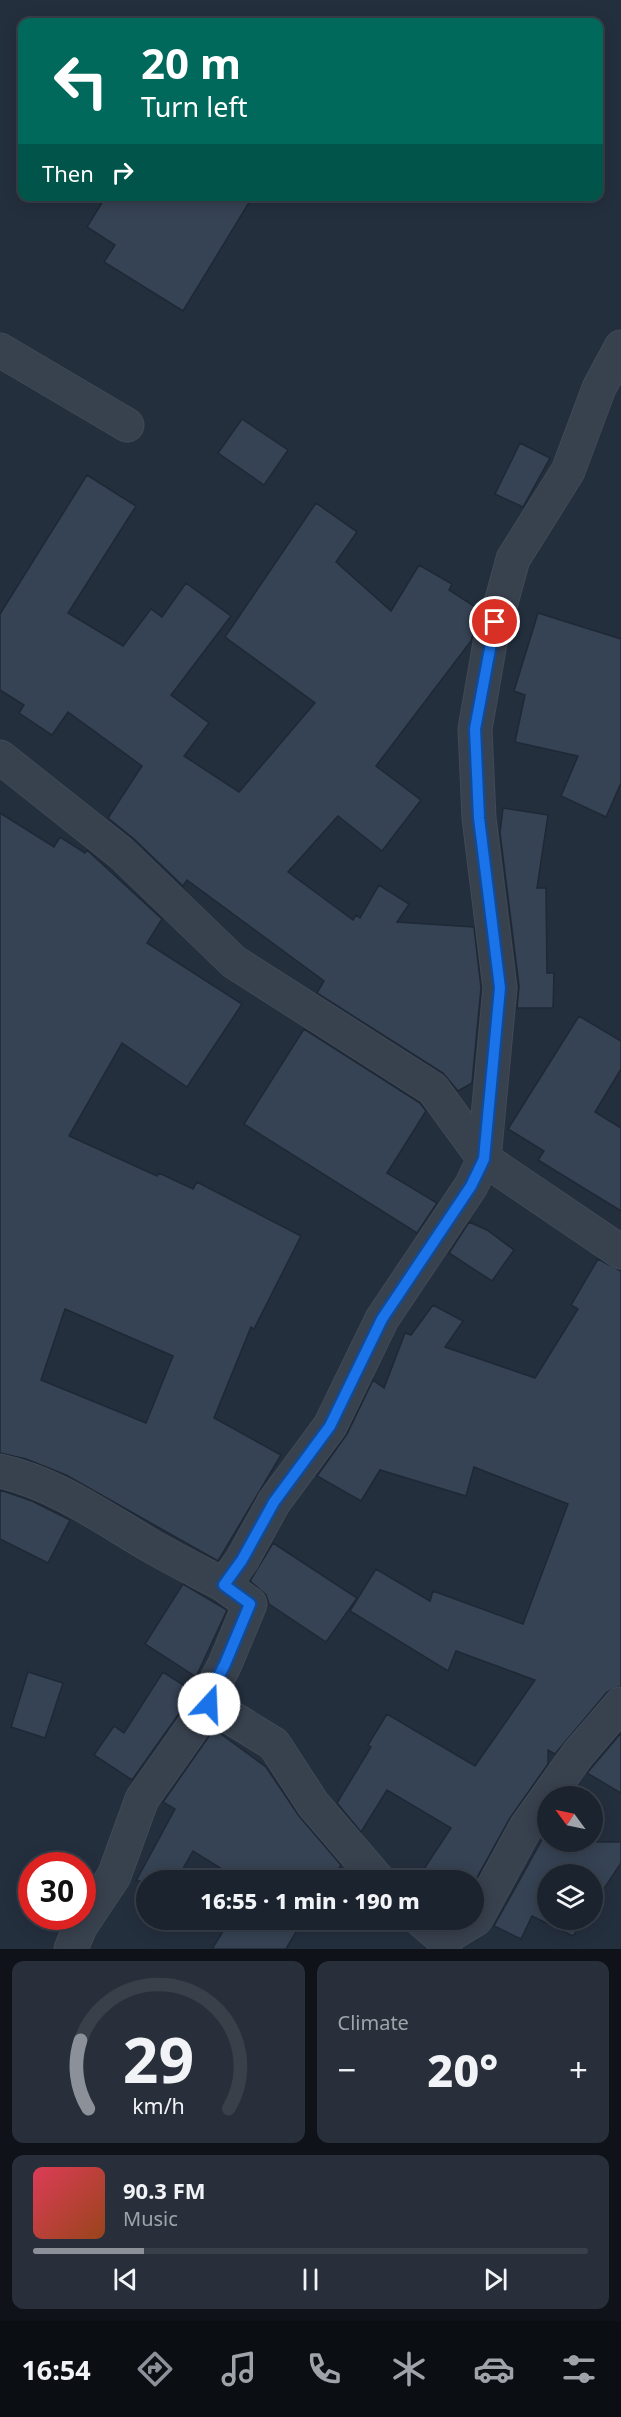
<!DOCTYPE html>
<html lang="en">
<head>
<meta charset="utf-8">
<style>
  :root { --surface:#1b232e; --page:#282f3a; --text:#f1f3f6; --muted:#a0a4aa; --line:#39404a; --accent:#8c9099 }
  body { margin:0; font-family:"Noto Sans",sans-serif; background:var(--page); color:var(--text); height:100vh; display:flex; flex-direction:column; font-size:22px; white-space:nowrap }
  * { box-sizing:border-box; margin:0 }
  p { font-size:20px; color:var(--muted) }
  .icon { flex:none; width:33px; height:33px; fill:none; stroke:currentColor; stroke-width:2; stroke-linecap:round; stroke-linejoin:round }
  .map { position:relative; height:1949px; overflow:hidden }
  .details { display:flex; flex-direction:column; gap:12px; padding:12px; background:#0f1319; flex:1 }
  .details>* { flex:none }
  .banner { position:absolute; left:18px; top:18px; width:585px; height:183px; border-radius:12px; box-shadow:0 3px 15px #0003,0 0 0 2px var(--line); background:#00695c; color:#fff; overflow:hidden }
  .needle { width:39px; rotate:303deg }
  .buttons { position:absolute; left:537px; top:1786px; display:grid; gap:12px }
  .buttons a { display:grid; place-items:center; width:66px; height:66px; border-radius:50%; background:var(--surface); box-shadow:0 3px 15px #0003,0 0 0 2px var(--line); font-size:30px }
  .speed { position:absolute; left:18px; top:1852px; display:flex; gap:12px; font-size:30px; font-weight:700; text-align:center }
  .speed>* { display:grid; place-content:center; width:78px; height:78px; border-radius:50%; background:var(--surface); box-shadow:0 3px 15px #0003,0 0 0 2px var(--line); line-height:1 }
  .speed .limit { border:9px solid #d22; background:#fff; color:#111 }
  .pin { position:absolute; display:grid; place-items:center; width:51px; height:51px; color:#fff; margin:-26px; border:3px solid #fff; border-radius:50%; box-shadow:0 2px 6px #0007 }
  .me { position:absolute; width:66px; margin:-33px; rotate:20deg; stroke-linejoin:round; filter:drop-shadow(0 0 4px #0008) }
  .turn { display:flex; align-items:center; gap:21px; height:126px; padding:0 24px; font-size:27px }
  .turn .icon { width:78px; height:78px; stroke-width:2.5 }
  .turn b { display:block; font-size:42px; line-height:51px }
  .then { display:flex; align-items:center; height:57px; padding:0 24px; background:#0003; gap:12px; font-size:22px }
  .big { font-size:45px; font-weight:800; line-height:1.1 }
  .details .card { flex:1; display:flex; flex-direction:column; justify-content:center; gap:9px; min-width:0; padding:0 21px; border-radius:12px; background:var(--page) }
  .details .dial { align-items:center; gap:0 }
  .dial svg { height:156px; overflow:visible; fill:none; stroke:var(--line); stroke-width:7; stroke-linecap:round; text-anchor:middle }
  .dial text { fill:var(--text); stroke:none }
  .song { display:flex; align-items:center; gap:18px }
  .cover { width:72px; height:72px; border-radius:9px; background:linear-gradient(135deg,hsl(350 70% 55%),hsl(20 70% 35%)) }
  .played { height:6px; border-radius:3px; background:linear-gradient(90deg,var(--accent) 20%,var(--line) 20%) }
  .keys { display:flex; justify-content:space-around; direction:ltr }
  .heat { display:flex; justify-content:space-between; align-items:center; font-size:33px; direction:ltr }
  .details .tiles { flex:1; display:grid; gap:12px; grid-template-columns:1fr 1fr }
  .card:last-child { grid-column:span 2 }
  .trip { position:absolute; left:136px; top:1870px; width:348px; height:60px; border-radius:30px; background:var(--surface); box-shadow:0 3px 15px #0003,0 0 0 2px var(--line); font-weight:800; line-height:60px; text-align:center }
  .tab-bar { display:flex; height:96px; justify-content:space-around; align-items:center; background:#0b0e12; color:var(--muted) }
  .tab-bar .icon { width:42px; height:42px }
  .tab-bar .current { color:var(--accent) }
  .tab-bar b { font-size:27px; color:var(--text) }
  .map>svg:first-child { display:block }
</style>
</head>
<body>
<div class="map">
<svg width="621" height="1949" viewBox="0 0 621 1949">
  <rect width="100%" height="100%" fill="#242f3e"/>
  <path fill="#364354" stroke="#1f2835" stroke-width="1.5" fill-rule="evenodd" d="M106,196H253L183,311L104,262L115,245L87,227Z
    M242,419L288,450L264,485L218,453Z
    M520,443L550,458L523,507L495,494Z
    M87,475L136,506L68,613L123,646L151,609L162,617L186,583L231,616L171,695L209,723L184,756L239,792L315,703L225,637L316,503L357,532L336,562L391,611L419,565L452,584L449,590L480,610L471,641L376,766L421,800L382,851L338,816L288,872L353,920L356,915L360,918L379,885L409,904L397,922L474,927L481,988L472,1083L458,1091L443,1073L317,993L324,981L187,880L183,886L134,839L108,818L142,766L68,712L52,735L19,713L24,705L0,690V614Z
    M538,613L621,639V783L606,817L561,796L578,756L515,742L525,695L514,691Z
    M503,808L548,815L537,888H546L547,973H554L553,1008H517L519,986L500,833Z
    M0,813L54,847L60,837L85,853L87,850L162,919L147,943L242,1004L187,1087L122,1043L69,1136L157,1176L159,1173L193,1189L197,1182L301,1236L254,1329L251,1327L214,1418L281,1455L218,1561L66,1475L26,1459L0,1453ZM65,1309L173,1356L146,1423L41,1380Z
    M579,1016L621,1041V1069L595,1112L621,1128V1211L538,1160L544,1151L508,1129Z
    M304,1029L420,1103L426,1111L387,1173L437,1203L417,1233L244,1124Z
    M469,1222L487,1230L514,1250L492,1281L449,1253Z
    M598,1259L621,1271V1686L607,1692L555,1754L548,1750V1764L510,1818L475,1881H416L451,1828L387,1790L361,1832L337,1803L371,1747L368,1745L387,1714L475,1766L535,1680L456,1651L448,1671L350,1611L376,1569L430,1601L433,1591L523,1624L568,1504L474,1467L466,1496L380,1470L361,1501L317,1476L347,1434L373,1380L384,1388L405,1333L411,1335L433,1305L463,1321L445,1347L535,1378L578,1309L571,1305Z
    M0,1490L32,1501L70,1520L48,1563L0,1539Z
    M273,1543L357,1598L326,1642L269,1604L266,1595L250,1581Z
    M183,1584L227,1610L196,1677L145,1644Z
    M28,1672L63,1683L45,1738L11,1727Z
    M163,1672L191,1690L190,1698L132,1780L94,1755L114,1726L124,1733Z
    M214,1729L266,1767L299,1816L341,1865L331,1881H241L193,1851L176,1881H136L175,1809L163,1802Z
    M621,1733V1793L587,1773Z
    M548,1829V1842H621V1863L592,1907V1875H548V1920H584L573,1936L532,1916L521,1939L494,1926Z
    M230,1920H303L286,1949H212Z"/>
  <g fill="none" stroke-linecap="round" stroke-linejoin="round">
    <defs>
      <path id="minor" d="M0,350L127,425
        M0,757L121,853L234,962L433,1089L484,1159L621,1252
        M0,1471C54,1483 99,1515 146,1543C171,1558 198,1571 224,1585
        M209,1704L274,1744L313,1804L379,1881
        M421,1920L443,1939L445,1949
        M443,1939L476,1919L526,1827L578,1754L621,1704
        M71,1949L80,1927L114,1876L142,1799L209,1704V1695L225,1664L250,1604L224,1585L242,1560L274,1502L330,1426L382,1319L471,1186L484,1159L500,988L479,818L475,729L490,643L513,559L568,471L599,388L621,347"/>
    </defs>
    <use href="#minor" stroke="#414a57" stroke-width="35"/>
    <use href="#minor" stroke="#38414e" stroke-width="33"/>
  </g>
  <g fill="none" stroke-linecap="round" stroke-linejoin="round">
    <defs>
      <path id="route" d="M209,1704V1695L225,1664L250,1604L224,1585L242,1560L274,1502L330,1426L382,1319L471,1186L484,1159L500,988L479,818L475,729L495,622"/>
    </defs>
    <use href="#route" stroke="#114b97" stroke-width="15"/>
    <use href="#route" stroke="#1a73e8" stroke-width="10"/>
  </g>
</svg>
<div class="buttons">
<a><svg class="needle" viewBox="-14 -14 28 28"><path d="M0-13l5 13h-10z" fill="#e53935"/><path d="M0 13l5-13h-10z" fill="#a0a4aa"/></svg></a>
<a><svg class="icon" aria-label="layers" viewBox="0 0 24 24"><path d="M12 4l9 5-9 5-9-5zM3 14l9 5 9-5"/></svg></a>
</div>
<div class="speed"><div class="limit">30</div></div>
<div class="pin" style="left:495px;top:622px;background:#d93025"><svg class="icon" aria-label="arrive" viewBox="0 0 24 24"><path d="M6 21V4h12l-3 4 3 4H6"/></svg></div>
<svg class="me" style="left:209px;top:1704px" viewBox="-20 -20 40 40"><circle r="19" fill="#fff"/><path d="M0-13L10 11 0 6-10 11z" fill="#1a73e8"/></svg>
<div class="trip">16:55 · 1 min · 190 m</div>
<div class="banner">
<div class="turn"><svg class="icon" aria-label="left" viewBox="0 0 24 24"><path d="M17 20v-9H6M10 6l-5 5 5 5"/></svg><div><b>20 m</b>Turn left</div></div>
<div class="then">Then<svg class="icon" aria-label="right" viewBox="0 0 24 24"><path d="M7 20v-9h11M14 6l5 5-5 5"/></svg></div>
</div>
</div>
<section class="details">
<div class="tiles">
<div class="card dial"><svg viewBox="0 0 100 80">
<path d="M14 69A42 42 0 1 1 86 69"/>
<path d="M14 69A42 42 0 0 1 10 34" stroke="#8c9099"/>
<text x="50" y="56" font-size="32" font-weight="700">29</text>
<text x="50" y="72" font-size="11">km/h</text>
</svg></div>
<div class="card"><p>Climate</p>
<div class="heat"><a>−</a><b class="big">20°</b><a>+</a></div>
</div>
<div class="card">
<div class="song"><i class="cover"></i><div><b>90.3 FM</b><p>Music</p></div></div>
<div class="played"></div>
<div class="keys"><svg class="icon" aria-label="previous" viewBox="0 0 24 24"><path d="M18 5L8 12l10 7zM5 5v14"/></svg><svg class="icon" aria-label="pause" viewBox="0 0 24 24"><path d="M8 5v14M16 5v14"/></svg><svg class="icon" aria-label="next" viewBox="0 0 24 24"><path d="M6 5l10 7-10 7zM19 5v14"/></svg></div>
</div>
</div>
</section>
<nav class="tab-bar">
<b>16:54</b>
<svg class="icon current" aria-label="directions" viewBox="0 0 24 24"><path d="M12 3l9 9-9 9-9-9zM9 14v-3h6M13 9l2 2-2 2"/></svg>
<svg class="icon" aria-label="music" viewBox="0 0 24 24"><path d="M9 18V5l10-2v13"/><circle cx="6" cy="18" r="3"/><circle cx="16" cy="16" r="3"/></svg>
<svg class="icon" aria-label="phone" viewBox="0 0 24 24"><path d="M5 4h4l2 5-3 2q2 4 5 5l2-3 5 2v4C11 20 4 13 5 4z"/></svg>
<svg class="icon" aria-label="climate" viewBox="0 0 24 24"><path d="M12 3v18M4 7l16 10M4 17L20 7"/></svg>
<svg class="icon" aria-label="car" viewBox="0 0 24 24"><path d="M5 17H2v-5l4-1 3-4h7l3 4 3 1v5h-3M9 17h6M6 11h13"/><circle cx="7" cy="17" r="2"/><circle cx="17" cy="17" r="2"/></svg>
<svg class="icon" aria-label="filters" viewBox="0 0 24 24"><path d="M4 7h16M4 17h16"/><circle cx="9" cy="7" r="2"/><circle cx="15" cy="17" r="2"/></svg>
</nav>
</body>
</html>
